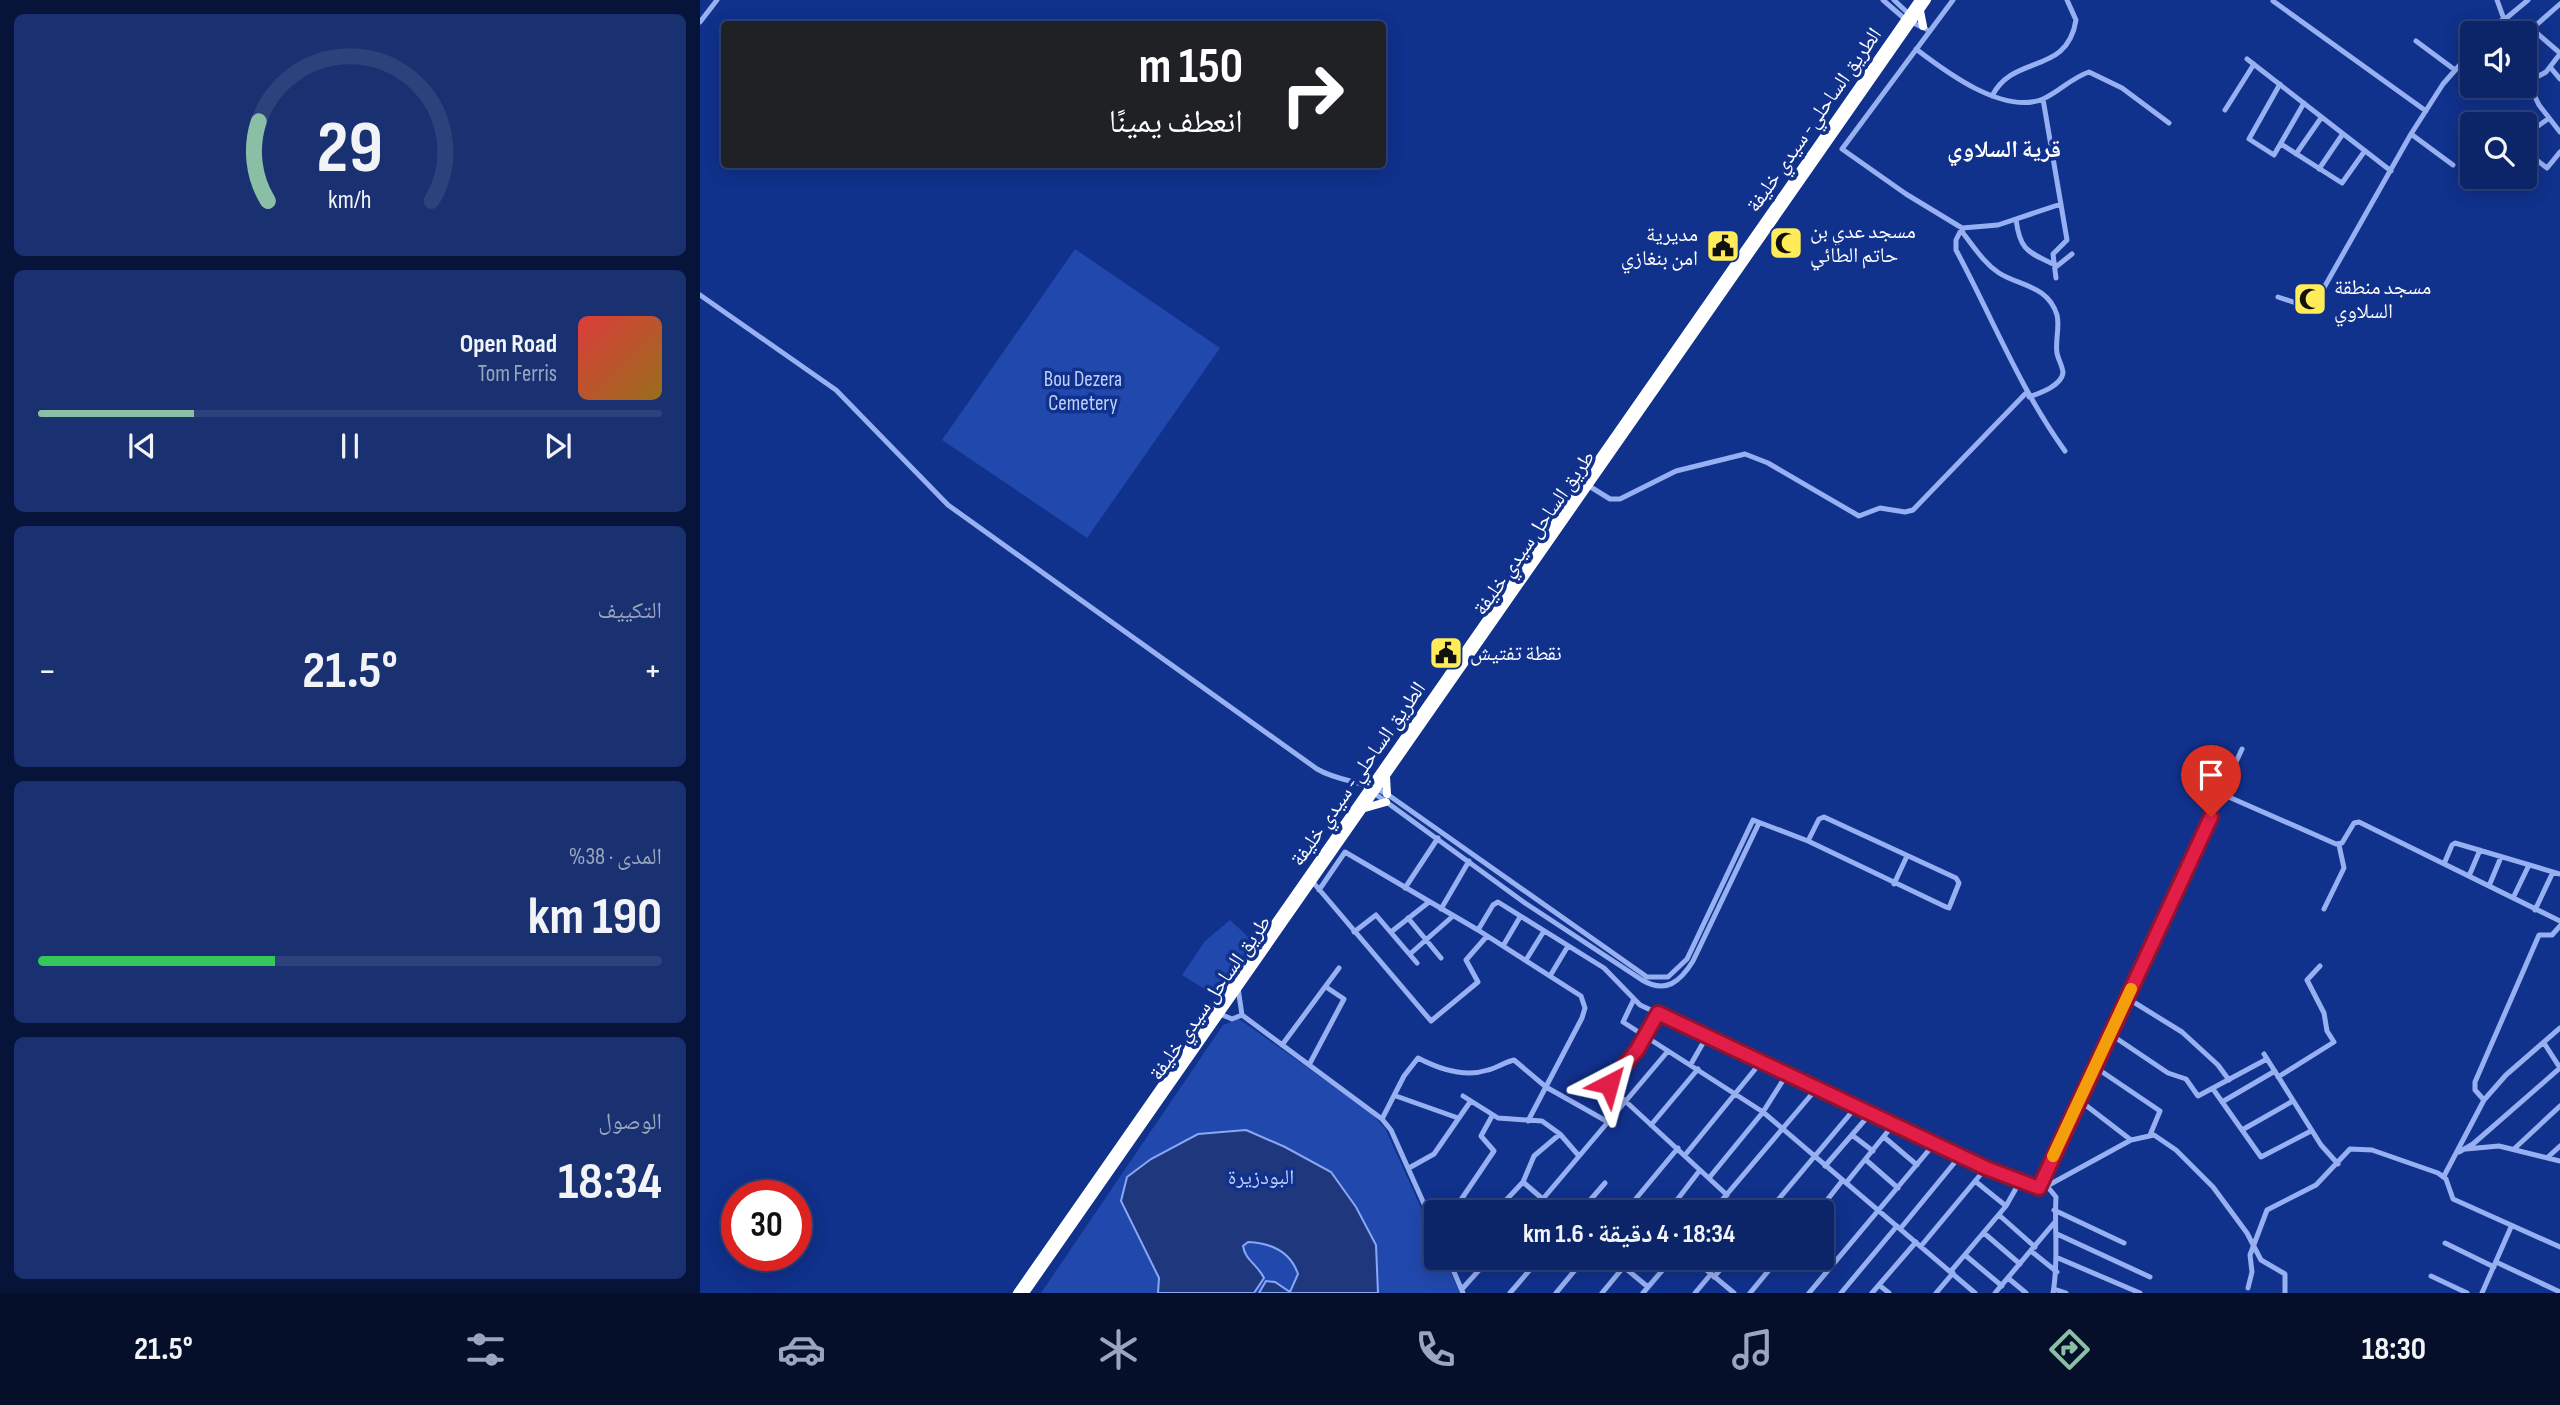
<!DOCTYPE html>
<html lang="ar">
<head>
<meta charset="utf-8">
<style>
  :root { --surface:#0c2569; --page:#1a3171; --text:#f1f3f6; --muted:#9aa5c0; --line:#2c427d; --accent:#8abfa5 }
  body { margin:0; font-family:"Sofia Sans Condensed","Noto Naskh Arabic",sans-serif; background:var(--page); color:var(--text); direction:rtl; height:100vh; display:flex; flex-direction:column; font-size:26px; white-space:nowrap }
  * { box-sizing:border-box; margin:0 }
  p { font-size:23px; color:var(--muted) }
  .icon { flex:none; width:38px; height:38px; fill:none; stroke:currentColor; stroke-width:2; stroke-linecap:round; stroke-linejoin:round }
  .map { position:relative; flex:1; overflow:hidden; direction:ltr }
  .side { display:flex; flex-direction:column; gap:14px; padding:14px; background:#07143a; width:700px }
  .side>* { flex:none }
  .banner { position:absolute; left:21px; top:21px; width:665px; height:147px; border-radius:7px; box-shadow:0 4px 18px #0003,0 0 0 2px var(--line); direction:rtl; background:#202124; color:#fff; overflow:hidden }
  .tools { position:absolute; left:1760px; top:21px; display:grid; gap:14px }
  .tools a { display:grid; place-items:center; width:77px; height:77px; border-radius:7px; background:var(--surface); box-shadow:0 4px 18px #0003,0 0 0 2px var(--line); font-size:35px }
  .speed { position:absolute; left:21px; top:1180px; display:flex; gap:14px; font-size:35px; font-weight:700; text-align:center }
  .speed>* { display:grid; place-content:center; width:91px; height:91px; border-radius:50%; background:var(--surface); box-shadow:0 4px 18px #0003,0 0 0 2px var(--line); line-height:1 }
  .speed .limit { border:10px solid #d22; background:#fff; color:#111 }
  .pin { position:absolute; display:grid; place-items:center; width:60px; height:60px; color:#fff; margin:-72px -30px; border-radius:50% 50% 50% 0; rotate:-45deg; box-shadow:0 0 7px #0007 }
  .pin .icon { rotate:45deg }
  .me { position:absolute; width:77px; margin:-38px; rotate:39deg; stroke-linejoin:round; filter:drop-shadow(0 0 5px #0008) }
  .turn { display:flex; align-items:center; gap:24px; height:147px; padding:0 28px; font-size:32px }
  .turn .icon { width:91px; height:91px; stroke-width:2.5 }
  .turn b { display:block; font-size:49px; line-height:60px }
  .big { font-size:52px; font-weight:700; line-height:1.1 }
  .side .widget { flex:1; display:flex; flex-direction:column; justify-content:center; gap:10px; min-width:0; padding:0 24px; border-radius:10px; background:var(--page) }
  .side .dial { align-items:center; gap:0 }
  .dial svg { height:182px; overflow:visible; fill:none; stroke:var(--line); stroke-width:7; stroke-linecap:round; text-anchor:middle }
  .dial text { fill:var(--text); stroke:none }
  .song { display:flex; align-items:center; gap:21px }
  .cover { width:84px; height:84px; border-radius:10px; background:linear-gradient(135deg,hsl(0 70% 55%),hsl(40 70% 35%)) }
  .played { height:7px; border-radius:4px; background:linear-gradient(90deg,var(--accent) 25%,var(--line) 25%) }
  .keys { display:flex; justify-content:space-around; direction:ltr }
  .heat { display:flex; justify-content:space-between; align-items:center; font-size:38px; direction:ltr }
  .charge { height:10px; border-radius:5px; background:linear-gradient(90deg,#34c759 38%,var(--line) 0) }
  .trip { position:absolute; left:724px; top:1200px; width:410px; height:70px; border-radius:7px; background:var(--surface); box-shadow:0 4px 18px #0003,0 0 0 2px var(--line); font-weight:700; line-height:70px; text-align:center; direction:rtl }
  .dock { display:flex; height:112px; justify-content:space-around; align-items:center; background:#050f2a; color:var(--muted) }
  .dock .icon { width:49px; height:49px }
  .dock .current { color:var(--accent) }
  .dock b { font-size:32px; color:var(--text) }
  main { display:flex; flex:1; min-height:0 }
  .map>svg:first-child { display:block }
</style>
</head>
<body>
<main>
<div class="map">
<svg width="1860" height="1293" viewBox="0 0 1860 1293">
  <rect width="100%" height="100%" fill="#10318c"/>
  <path fill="#2148ac" d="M375,249L520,348L387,538L242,440Z
    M530,920L555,943L520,993L514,995L482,975L505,941Z
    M539,1019L669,1111L685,1128L737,1243V1258H744L760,1293H341L523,1025Z"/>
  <path fill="#1f377c" stroke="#88a8f6" stroke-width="2" d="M546,1130L585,1147L631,1172L656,1207L676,1245L678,1293H559L566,1281L575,1282L590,1292L598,1274C590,1251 571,1243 548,1242L543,1246C545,1260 558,1265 564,1278L554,1293H458L459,1278L421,1201L427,1177L451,1159L498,1134Z"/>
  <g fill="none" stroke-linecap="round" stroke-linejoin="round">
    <path stroke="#97b0f2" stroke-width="5" d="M1183,0L1205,19L1226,29
      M1194,0L1211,16
      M1253,0L1142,149L1206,194L1262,228L1263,233C1274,247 1284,263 1299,273C1319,286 1348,285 1357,315C1360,327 1355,340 1357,353C1358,359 1363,367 1363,373C1361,386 1340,393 1329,397
      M1797,0L1809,33
      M1573,1L1726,111
      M1804,20L1828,0
      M0,22L17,0
      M1832,29L1860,53
      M1788,33L1804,18
      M1825,35L1860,4
      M1716,41L1755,70
      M1216,49C1246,72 1303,115 1343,99C1359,92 1371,78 1389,72L1422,88L1469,123
      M1547,59L1691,171
      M1850,67L1860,79
      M1825,76L1839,105L1860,132
      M1828,82L1846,72L1860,54
      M1580,84L1549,139L1574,155L1604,103
      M1292,96C1314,53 1367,76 1376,20L1367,0
      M1343,99L1367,240L1353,254L1356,278
      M1525,110L1554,64
      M1711,134L1753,165
      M1825,135L1848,119
      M1581,144L1642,183L1664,152
      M1825,151L1847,168L1860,152
      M1596,154L1621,118
      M1619,169L1642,135
      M1316,219C1320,253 1330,252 1357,266L1372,254
      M1262,228L1256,240V250C1292,317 1320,389 1365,451
      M1262,228L1298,225L1361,204
      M0,295L136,390L248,505L617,769C639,782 665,781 687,794L947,977H968L987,959L1053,820L1108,841L1246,907L1249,908L1259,883L1256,878L1124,817L1119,819L1108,841
      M1578,297L1605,306L1617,300L1711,134L1743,84L1773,50
      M889,486L910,499H920L976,471L1045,454L1068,463L1159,516L1180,508L1205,512L1213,510L1327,392
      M674,793L825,903L942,980C966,994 980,982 993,961L1059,823
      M1522,794L1636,844L1642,843L1654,823L1659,822L1860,921
      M1744,864L1752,845L1755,843L1860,874
      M1769,876L1780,850
      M612,881L731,1021L778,982L766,960L787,936
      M1194,884L1207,856
      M1789,886L1801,857
      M705,888L738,838
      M619,890L645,852L778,930L881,996L885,1008L882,1018L828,1121
      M1813,898L1829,865
      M741,909L769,861
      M1624,909L1644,868L1639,845
      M1835,910L1853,872
      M708,918L741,958
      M778,930L793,905L798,902L904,968L940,1005L1334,1189L1347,1186L1431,1140L1454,1135L1476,1150L1513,1187L1547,1233L1561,1260L1585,1274V1293
      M654,932L676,915L717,963
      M691,932L729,902
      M803,946L820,917
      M710,954L753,916
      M826,960L844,931
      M850,976L868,946
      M538,988L542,1015L682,1119L691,1130L737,1233
      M1427,998L1482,1032L1518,1065L1529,1080
      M934,999L923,1022L1063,1112L1275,1293
      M520,1014L532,1019L542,1015
      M1410,1034L1468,1073L1486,1079L1498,1096L1567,1059
      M945,1036L958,1013
      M946,1037L909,1082V1086L1027,1195
      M1844,1043L1860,1068
      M582,1045L639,968
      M1564,1054L1621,1145L1638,1164
      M991,1064L1007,1036
      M609,1065L644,999L626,987
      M1395,1067L1460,1111L1450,1135
      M1578,1077L1634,1042L1627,1031L1624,1013L1607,980L1620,966
      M1513,1089L1561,1157L1611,1131
      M696,1096L758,1118
      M763,1096L798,1118L842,1121L860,1134L879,1156
      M1379,1100L1431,1140
      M1784,1100L1775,1090V1082L1839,935H1852L1860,926
      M1522,1102L1575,1071
      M682,1119L704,1076L718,1058C739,1069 764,1078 788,1070C797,1068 805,1062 814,1060L846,1087L908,1122
      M951,1125L998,1069
      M1542,1130L1593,1101
      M1152,1135L1173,1151
      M1184,1137L1217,1165
      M1766,1149L1799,1146L1860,1161
      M1814,1149L1860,1106
      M1759,1152L1773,1144L1860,1068
      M985,1155L1061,1062
      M1848,1157L1860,1146
      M1166,1160L1198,1188
      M1125,1166L1170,1114
      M709,1168L734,1154L770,1102
      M1744,1176L1784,1100L1806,1075L1860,1028
      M1009,1178L1063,1112L1087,1074
      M1275,1181L1306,1206
      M823,1182L859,1213
      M1146,1183L1193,1125
      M1347,1186L1356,1197C1354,1230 1359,1260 1353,1293
      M1339,1188L1542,749
      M1354,1210L1424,1243
      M752,1213L794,1151L781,1136L792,1116
      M794,1213L823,1182L834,1156L860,1134
      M831,1213L968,1051
      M879,1213L905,1183
      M924,1213L978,1148
      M967,1213L1000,1170
      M1011,1213L1117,1088
      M1067,1213L1156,1107
      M1117,1213L1142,1181
      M1299,1215L1335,1247
      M1200,1229L1260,1156
      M1284,1233L1320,1264
      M1357,1234L1450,1277
      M1745,1243L1794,1267
      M1221,1246L1286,1168
      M1331,1251L1357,1272
      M1265,1255L1302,1286
      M748,1258L763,1293
      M913,1258L948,1287
      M992,1258L1034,1293
      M1358,1258L1440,1293
      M1796,1262L1860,1292
      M1251,1271L1306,1206L1319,1183
      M1731,1276L1767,1293
      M1014,1277L1030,1258
      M1308,1278L1326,1293
      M1179,1285L1189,1293
      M1548,1288L1552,1272L1550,1255L1567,1210L1616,1185L1650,1149L1672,1150L1738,1173L1746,1179L1753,1199L1860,1247
      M762,1289L790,1258
      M1354,1289L1366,1293
      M810,1293L840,1258
      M856,1293L885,1258
      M902,1293L931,1258
      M943,1293L973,1258
      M995,1293L1011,1274
      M1050,1293L1079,1258
      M1109,1293L1234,1144
      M1141,1293L1197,1226
      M1172,1293L1216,1242
      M1236,1293L1253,1273
      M1295,1293L1354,1223
      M1782,1293L1811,1227"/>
    <path stroke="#fff" stroke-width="8" d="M1220,11L1223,26
      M686,777L687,794
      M665,808L686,802
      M317,1293L1219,0
      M325,1293L1227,0"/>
  </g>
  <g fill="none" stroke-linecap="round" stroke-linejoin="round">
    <defs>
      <path id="route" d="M909,1084L937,1050L958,1013L1286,1168L1339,1188L1511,817"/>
    </defs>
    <use href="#route" stroke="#92132f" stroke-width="18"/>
    <use href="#route" stroke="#e11d48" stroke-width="12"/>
    <path stroke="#f59e0b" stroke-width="12" d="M1353,1156L1431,989"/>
  </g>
  <defs>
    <symbol id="mosque-square" viewBox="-11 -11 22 22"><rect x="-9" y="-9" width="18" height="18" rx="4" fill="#ffec58" stroke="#10318c"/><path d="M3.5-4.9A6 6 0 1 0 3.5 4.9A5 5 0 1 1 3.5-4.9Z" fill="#111"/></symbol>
    <symbol id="civic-square" viewBox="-11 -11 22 22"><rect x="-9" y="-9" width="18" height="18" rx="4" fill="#ffec58" stroke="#10318c"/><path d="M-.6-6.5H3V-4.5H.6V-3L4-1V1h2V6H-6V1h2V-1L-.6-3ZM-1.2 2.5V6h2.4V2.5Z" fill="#111"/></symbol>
  </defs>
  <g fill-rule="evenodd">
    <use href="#mosque-square" x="1067" y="224" width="38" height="38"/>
    <use href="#civic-square" x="1004" y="227" width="38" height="38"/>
    <use href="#mosque-square" x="1591" y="280" width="38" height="38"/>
    <use href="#civic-square" x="727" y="634" width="38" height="38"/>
  </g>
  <g text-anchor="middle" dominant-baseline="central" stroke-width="7" stroke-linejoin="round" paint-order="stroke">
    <g font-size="21" fill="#fff" stroke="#10318c">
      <text transform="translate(1114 120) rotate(-55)">الطريق الساحلي- سيدي خليفة</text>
      <text transform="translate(834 533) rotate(-55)">طريق الساحل سيدي خليفة</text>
      <text transform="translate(658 774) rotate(-55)">الطريق الساحلي- سيدي خليفة</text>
      <text transform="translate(510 998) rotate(-55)">طريق الساحل سيدي خليفة</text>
    </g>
    <g font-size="21" fill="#fff" stroke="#10318c" text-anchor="start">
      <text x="1110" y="231">مسجد عدي بن<tspan x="1110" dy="24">حاتم الطائي</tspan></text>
      <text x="998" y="234" text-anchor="end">مديرية<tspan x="998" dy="24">امن بنغازي</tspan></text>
      <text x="1634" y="287">مسجد منطقة<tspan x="1634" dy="24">السلاوي</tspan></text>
      <text x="770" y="653">نقطة تفتيش</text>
    </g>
    <g font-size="21" fill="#bed0fd" stroke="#10318c">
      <text x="383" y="379">Bou Dezera<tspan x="383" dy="24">Cemetery</tspan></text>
      <text x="561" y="1177">البودزيرة</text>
    </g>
    <g font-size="24" font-weight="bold" fill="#fff" stroke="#10318c">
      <text x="1304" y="149">قرية السلاوي</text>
    </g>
  </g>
</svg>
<div class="tools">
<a><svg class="icon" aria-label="sound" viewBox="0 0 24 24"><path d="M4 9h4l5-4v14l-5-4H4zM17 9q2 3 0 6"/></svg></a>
<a><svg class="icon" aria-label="search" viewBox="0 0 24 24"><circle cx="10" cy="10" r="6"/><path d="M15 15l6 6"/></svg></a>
</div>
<div class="speed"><div class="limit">30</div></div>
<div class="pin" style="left:1511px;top:817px;background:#d93025"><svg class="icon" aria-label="arrive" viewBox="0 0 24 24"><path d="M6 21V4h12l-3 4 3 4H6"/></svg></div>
<svg class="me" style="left:909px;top:1084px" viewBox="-20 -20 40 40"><path d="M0-17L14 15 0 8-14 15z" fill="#e11d48" stroke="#fff" stroke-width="4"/></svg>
<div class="trip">18:34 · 4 دقيقة · 1.6 km</div>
<div class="banner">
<div class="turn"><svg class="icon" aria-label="right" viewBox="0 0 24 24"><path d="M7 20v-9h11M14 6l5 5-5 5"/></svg><div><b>150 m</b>انعطف يمينًا</div></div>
</div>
</div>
<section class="side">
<div class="widget dial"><svg viewBox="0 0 100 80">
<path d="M14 69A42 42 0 1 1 86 69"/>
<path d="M14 69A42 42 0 0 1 10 34" stroke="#8abfa5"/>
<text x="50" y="56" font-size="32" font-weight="700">29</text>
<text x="50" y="72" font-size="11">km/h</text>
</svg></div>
<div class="widget">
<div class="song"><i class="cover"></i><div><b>Open Road</b><p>Tom Ferris</p></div></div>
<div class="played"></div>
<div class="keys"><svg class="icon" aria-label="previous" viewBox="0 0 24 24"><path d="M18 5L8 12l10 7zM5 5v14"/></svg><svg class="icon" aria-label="pause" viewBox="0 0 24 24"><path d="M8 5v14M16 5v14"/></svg><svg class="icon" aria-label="next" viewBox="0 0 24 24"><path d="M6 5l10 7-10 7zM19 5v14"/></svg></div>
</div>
<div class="widget"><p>التكييف</p>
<div class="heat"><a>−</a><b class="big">21.5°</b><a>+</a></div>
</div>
<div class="widget"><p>المدى · 38%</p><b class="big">190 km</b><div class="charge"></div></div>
<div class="widget"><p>الوصول</p><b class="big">18:34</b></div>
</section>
</main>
<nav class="dock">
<b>18:30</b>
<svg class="icon current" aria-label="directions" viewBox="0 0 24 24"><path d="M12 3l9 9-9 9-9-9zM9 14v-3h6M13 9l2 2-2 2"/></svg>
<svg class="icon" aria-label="music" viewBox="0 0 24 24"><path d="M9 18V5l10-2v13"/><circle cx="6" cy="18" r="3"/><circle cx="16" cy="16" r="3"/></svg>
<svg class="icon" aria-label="phone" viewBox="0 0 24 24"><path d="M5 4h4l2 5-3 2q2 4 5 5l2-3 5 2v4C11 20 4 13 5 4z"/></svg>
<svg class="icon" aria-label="climate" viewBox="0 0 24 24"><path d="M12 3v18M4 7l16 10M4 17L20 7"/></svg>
<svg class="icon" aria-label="car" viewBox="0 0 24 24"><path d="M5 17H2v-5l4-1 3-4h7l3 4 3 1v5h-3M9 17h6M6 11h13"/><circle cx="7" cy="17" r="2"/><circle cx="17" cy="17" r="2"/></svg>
<svg class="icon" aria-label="filters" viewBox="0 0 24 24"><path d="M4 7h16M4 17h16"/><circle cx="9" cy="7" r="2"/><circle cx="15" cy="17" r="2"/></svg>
<b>21.5°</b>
</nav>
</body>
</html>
